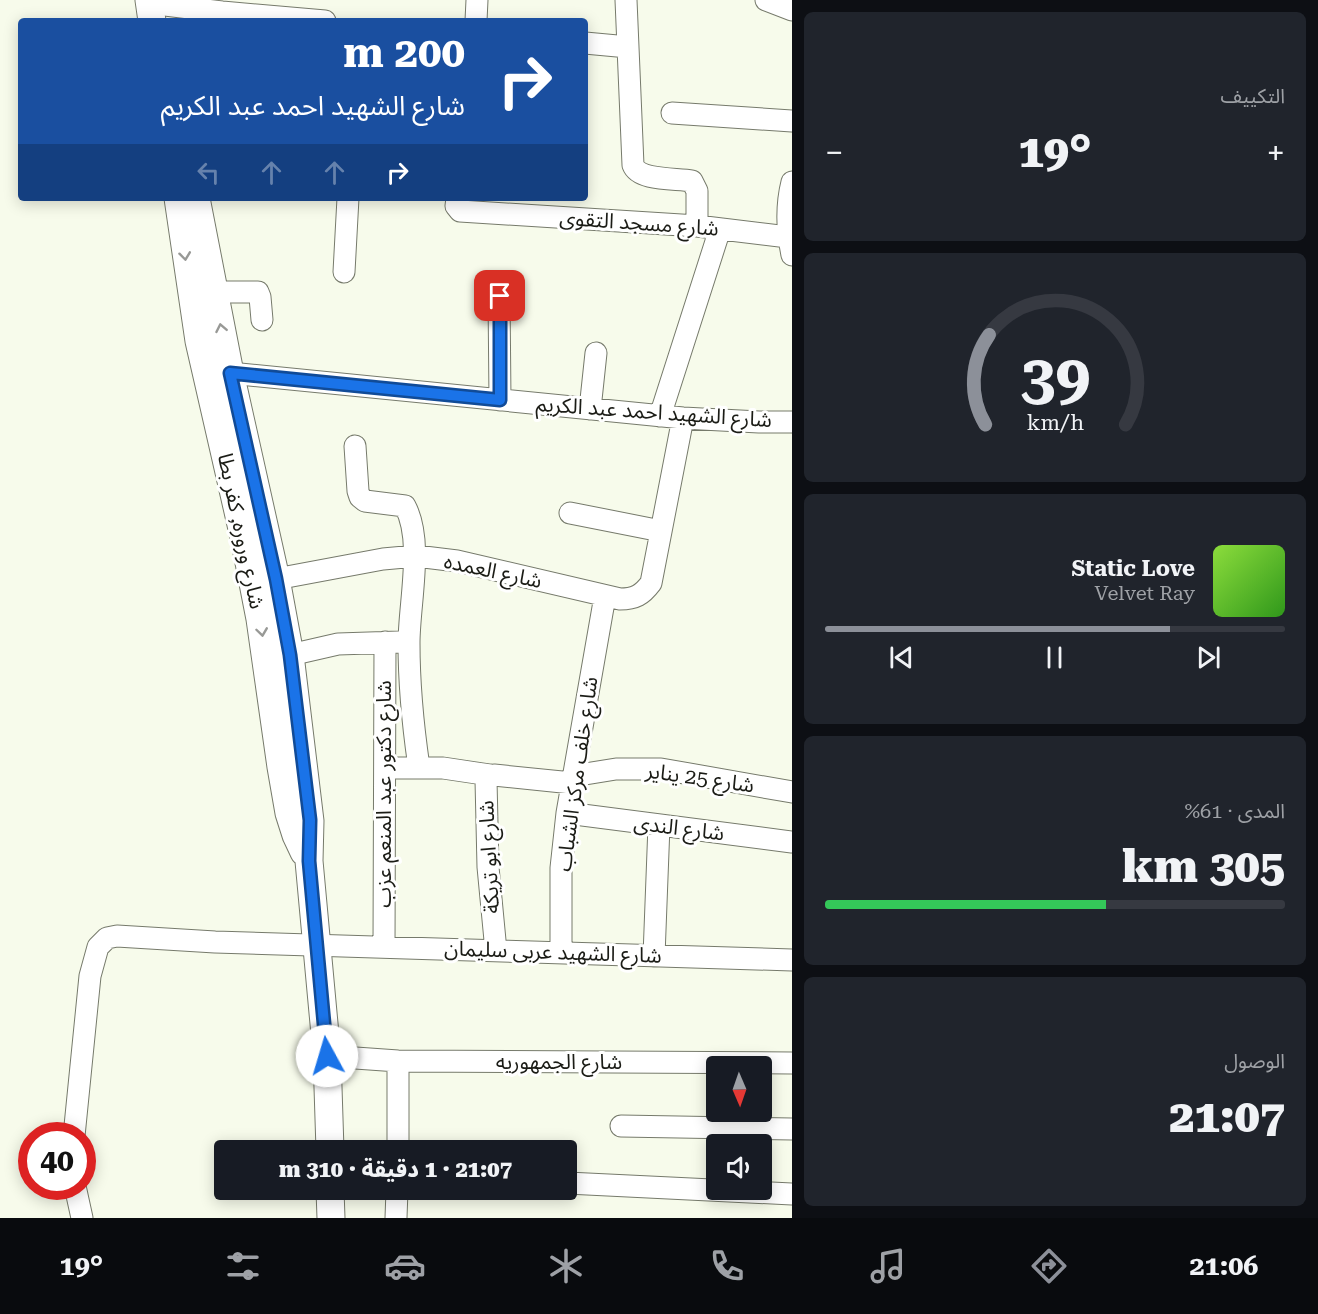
<!DOCTYPE html>
<html lang="ar">
<head>
<meta charset="utf-8">
<style>
  :root { --surface:#171b24; --page:#20242c; --text:#f1f3f6; --muted:#9ea1a6; --line:#363941; --accent:#8c9099 }
  body { margin:0; font-family:"Roboto Serif","Noto Sans Arabic",serif; background:var(--page); color:var(--text); direction:rtl; height:100vh; display:flex; flex-direction:column; font-size:22px; white-space:nowrap }
  * { box-sizing:border-box; margin:0 }
  p { font-size:20px; color:var(--muted) }
  .icon { flex:none; width:33px; height:33px; fill:none; stroke:currentColor; stroke-width:2; stroke-linecap:round; stroke-linejoin:round }
  .map { position:relative; flex:1; overflow:hidden; direction:ltr }
  .side { display:flex; flex-direction:column; gap:12px; padding:12px; background:#0d0f14; width:526px }
  .side>* { flex:none }
  .hud { position:absolute; left:18px; top:18px; width:570px; height:183px; border-radius:6px; box-shadow:0 3px 15px #0003; direction:rtl; background:#1a4fa0; color:#fff; overflow:hidden }
  .needle { width:39px; rotate:178deg }
  .tools { position:absolute; left:706px; top:1056px; display:grid; gap:12px }
  .tools a { display:grid; place-items:center; width:66px; height:66px; border-radius:6px; background:var(--surface); box-shadow:0 3px 15px #0003; font-size:30px }
  .speed { position:absolute; left:18px; top:1122px; display:flex; gap:12px; font-size:30px; font-weight:700; text-align:center }
  .speed>* { display:grid; place-content:center; width:78px; height:78px; border-radius:50%; background:var(--surface); box-shadow:0 3px 15px #0003; line-height:1 }
  .speed .limit { border:9px solid #d22; background:#fff; color:#111 }
  .pin { position:absolute; display:grid; place-items:center; width:51px; height:51px; color:#fff; margin:-26px; border-radius:12px; box-shadow:0 3px 9px #0006 }
  .me { position:absolute; width:66px; margin:-33px; rotate:354deg; stroke-linejoin:round; filter:drop-shadow(0 0 4px #0008) }
  .turn { display:flex; align-items:center; gap:21px; height:126px; padding:0 24px; font-size:27px }
  .turn .icon { width:78px; height:78px; stroke-width:2.5 }
  .turn b { display:block; font-size:42px; line-height:51px }
  .lanes { display:flex; align-items:center; height:57px; padding:0 24px; background:#0003; justify-content:center; gap:30px; direction:ltr }
  .lanes .off { opacity:.35 }
  .big { font-size:45px; font-weight:800; line-height:1.1 }
  .side .card { flex:1; display:flex; flex-direction:column; justify-content:center; gap:9px; min-width:0; padding:0 21px; border-radius:9px; background:var(--page) }
  .side .dial { align-items:center; gap:0 }
  .dial svg { height:156px; overflow:visible; fill:none; stroke:var(--line); stroke-width:7; stroke-linecap:round; text-anchor:middle }
  .dial text { fill:var(--text); stroke:none }
  .song { display:flex; align-items:center; gap:18px }
  .cover { width:72px; height:72px; border-radius:9px; background:linear-gradient(135deg,hsl(90 70% 55%),hsl(110 70% 35%)) }
  .played { height:6px; border-radius:3px; background:linear-gradient(90deg,var(--accent) 75%,var(--line) 75%) }
  .keys { display:flex; justify-content:space-around; direction:ltr }
  .heat { display:flex; justify-content:space-between; align-items:center; font-size:33px; direction:ltr }
  .charge { height:9px; border-radius:4px; background:linear-gradient(90deg,#34c759 61%,var(--line) 0) }
  .trip { position:absolute; left:214px; top:1140px; width:363px; height:60px; border-radius:6px; background:var(--surface); box-shadow:0 3px 15px #0003; font-weight:800; line-height:60px; text-align:center; direction:rtl }
  .menu { display:flex; height:96px; justify-content:space-around; align-items:center; background:#090b0e; color:var(--muted) }
  .menu .icon { width:42px; height:42px }
  .menu .current { color:var(--accent) }
  .menu b { font-size:27px; color:var(--text) }
  main { display:flex; flex:1; min-height:0 }
  .map>svg:first-child { display:block }
</style>
</head>
<body>
<main>
<section class="side">
<div class="card"><p>التكييف</p>
<div class="heat"><a>−</a><b class="big">19°</b><a>+</a></div>
</div>
<div class="card dial"><svg viewBox="0 0 100 80">
<path d="M14 69A42 42 0 1 1 86 69"/>
<path d="M14 69A42 42 0 0 1 16 23" stroke="#8c9099"/>
<text x="50" y="56" font-size="32" font-weight="700">39</text>
<text x="50" y="72" font-size="11">km/h</text>
</svg></div>
<div class="card">
<div class="song"><i class="cover"></i><div><b>Static Love</b><p>Velvet Ray</p></div></div>
<div class="played"></div>
<div class="keys"><svg class="icon" aria-label="previous" viewBox="0 0 24 24"><path d="M18 5L8 12l10 7zM5 5v14"/></svg><svg class="icon" aria-label="pause" viewBox="0 0 24 24"><path d="M8 5v14M16 5v14"/></svg><svg class="icon" aria-label="next" viewBox="0 0 24 24"><path d="M6 5l10 7-10 7zM19 5v14"/></svg></div>
</div>
<div class="card"><p>المدى · 61%</p><b class="big">305 km</b><div class="charge"></div></div>
<div class="card"><p>الوصول</p><b class="big">21:07</b></div>
</section>
<div class="map">
<svg width="792" height="1218" viewBox="0 0 792 1218">
  <rect width="100%" height="100%" fill="#f7fbeb"/>
  <g fill="none" stroke-linecap="round" stroke-linejoin="round">
    <defs>
      <path id="minor" d="M626,0L633,165C639,181 676,178 692,181L697,191V226
        M766,0L792,10
        M149,3L222,12L325,21
        M476,21L477,0
        M585,43L628,47
        M672,113L792,121
        M792,182C786,206 787,231 792,255
        M457,198L456,206L460,211L697,226L788,237
        M344,272L348,198
        M214,292H258L260,297L262,320
        M499,296L500,400
        M230,373L683,418L759,422H792
        M590,409L596,353
        M660,416L720,229
        M355,446L358,491L360,497L365,501L405,506C424,541 409,603 409,643C409,684 413,726 419,767
        M570,513L661,531
        M276,579L383,559L416,556L457,561L620,599C635,599 642,595 651,583L683,418
        M290,655L338,644L399,642
        M385,768H443L490,775
        M573,776L616,769H661L792,792
        M567,813L792,842
        M384,947L385,642
        M496,951L488,867L486,780L488,777L494,775L572,783
        M561,953V868L567,813L605,596
        M654,956L659,825
        M327,1056L398,1061L792,1063
        M621,1126L792,1129
        M74,1136L90,976L98,947L107,938L117,936L215,942L792,960
        M398,1150V1061
        M567,1183L792,1194
        M75,1186L82,1218
        M396,1218L397,1190"/>
      <path id="tertiary" d="M149,0L152,21
        M178,198L199,341L245,542L260,619L281,767L289,813L296,835L304,852
        M196,198L230,373L276,579L290,655L310,821L309,861L327,1056L330,1150
        M330,1190L331,1218"/>
    </defs>
    <use href="#minor" stroke="#767a6b" stroke-width="23"/>
    <use href="#tertiary" stroke="#767a6b" stroke-width="29"/>
    <use href="#minor" stroke="#fff" stroke-width="21"/>
    <use href="#tertiary" stroke="#fff" stroke-width="27"/>
  </g>
  <defs><path id="oneway-chevron" d="M-2-3.5L2.5 0L-2 3.5" fill="none" stroke-width="1.6" stroke-linecap="round" stroke-linejoin="round" transform="scale(1.5)"/></defs>
  <g stroke="#989996">
    <use href="#oneway-chevron" transform="translate(185 256) rotate(83)"/>
    <use href="#oneway-chevron" transform="translate(221 328) rotate(-101)"/>
    <use href="#oneway-chevron" transform="translate(262 632) rotate(82)"/>
  </g>
  <g fill="none" stroke-linecap="round" stroke-linejoin="round">
    <defs>
      <path id="route" d="M327,1056L309,861L310,820L290,655L276,579L230,373L500,400V296"/>
    </defs>
    <use href="#route" stroke="#114b97" stroke-width="15"/>
    <use href="#route" stroke="#1a73e8" stroke-width="10"/>
  </g>
  <g text-anchor="middle" dominant-baseline="central" stroke-width="6" stroke-linejoin="round" paint-order="stroke">
    <g font-size="21" fill="#1b1c16" stroke="#fff">
      <text transform="translate(639 223) rotate(4)">شارع مسجد التقوى</text>
      <text transform="translate(654 412) rotate(4)">شارع الشهيد احمد عبد الكريم</text>
      <text transform="translate(241 531) rotate(78)">شارع وروره, كفر بطا</text>
      <text transform="translate(493 571) rotate(12)">شارع العمده</text>
      <text transform="translate(577 774) rotate(-82)">شارع خلف مركز الشباب</text>
      <text transform="translate(700 778) rotate(8)">شارع 25 يناير</text>
      <text transform="translate(384 794) rotate(-90)">شارع دكتور عبد المنعم عزب</text>
      <text transform="translate(679 828) rotate(7)">شارع الندى</text>
      <text transform="translate(489 857) rotate(-93)">شارع ابو تريكة</text>
      <text transform="translate(553 952) rotate(2)">شارع الشهيد عربى سليمان</text>
      <text x="559" y="1062">شارع الجمهوريه</text>
    </g>
  </g>
</svg>
<div class="tools">
<a><svg class="needle" viewBox="-14 -14 28 28"><path d="M0-13l5 13h-10z" fill="#e53935"/><path d="M0 13l5-13h-10z" fill="#9ea1a6"/></svg></a>
<a><svg class="icon" aria-label="sound" viewBox="0 0 24 24"><path d="M4 9h4l5-4v14l-5-4H4zM17 9q2 3 0 6"/></svg></a>
</div>
<div class="speed"><div class="limit">40</div></div>
<div class="pin" style="left:500px;top:296px;background:#d93025"><svg class="icon" aria-label="arrive" viewBox="0 0 24 24"><path d="M6 21V4h12l-3 4 3 4H6"/></svg></div>
<svg class="me" style="left:327px;top:1056px" viewBox="-20 -20 40 40"><circle r="19" fill="#fff"/><path d="M0-13L10 11 0 6-10 11z" fill="#1a73e8"/></svg>
<div class="trip">21:07 · 1 دقيقة · 310 m</div>
<div class="hud">
<div class="turn"><svg class="icon" aria-label="right" viewBox="0 0 24 24"><path d="M7 20v-9h11M14 6l5 5-5 5"/></svg><div><b>200 m</b>شارع الشهيد احمد عبد الكريم</div></div>
<div class="lanes"><svg class="icon off" aria-label="left" viewBox="0 0 24 24"><path d="M17 20v-9H6M10 6l-5 5 5 5"/></svg><svg class="icon off" aria-label="ahead" viewBox="0 0 24 24"><path d="M12 20V5M6 11l6-6 6 6"/></svg><svg class="icon off" aria-label="ahead" viewBox="0 0 24 24"><path d="M12 20V5M6 11l6-6 6 6"/></svg><svg class="icon" aria-label="right" viewBox="0 0 24 24"><path d="M7 20v-9h11M14 6l5 5-5 5"/></svg></div>
</div>
</div>
</main>
<nav class="menu">
<b>21:06</b>
<svg class="icon current" aria-label="directions" viewBox="0 0 24 24"><path d="M12 3l9 9-9 9-9-9zM9 14v-3h6M13 9l2 2-2 2"/></svg>
<svg class="icon" aria-label="music" viewBox="0 0 24 24"><path d="M9 18V5l10-2v13"/><circle cx="6" cy="18" r="3"/><circle cx="16" cy="16" r="3"/></svg>
<svg class="icon" aria-label="phone" viewBox="0 0 24 24"><path d="M5 4h4l2 5-3 2q2 4 5 5l2-3 5 2v4C11 20 4 13 5 4z"/></svg>
<svg class="icon" aria-label="climate" viewBox="0 0 24 24"><path d="M12 3v18M4 7l16 10M4 17L20 7"/></svg>
<svg class="icon" aria-label="car" viewBox="0 0 24 24"><path d="M5 17H2v-5l4-1 3-4h7l3 4 3 1v5h-3M9 17h6M6 11h13"/><circle cx="7" cy="17" r="2"/><circle cx="17" cy="17" r="2"/></svg>
<svg class="icon" aria-label="filters" viewBox="0 0 24 24"><path d="M4 7h16M4 17h16"/><circle cx="9" cy="7" r="2"/><circle cx="15" cy="17" r="2"/></svg>
<b>19°</b>
</nav>
</body>
</html>
